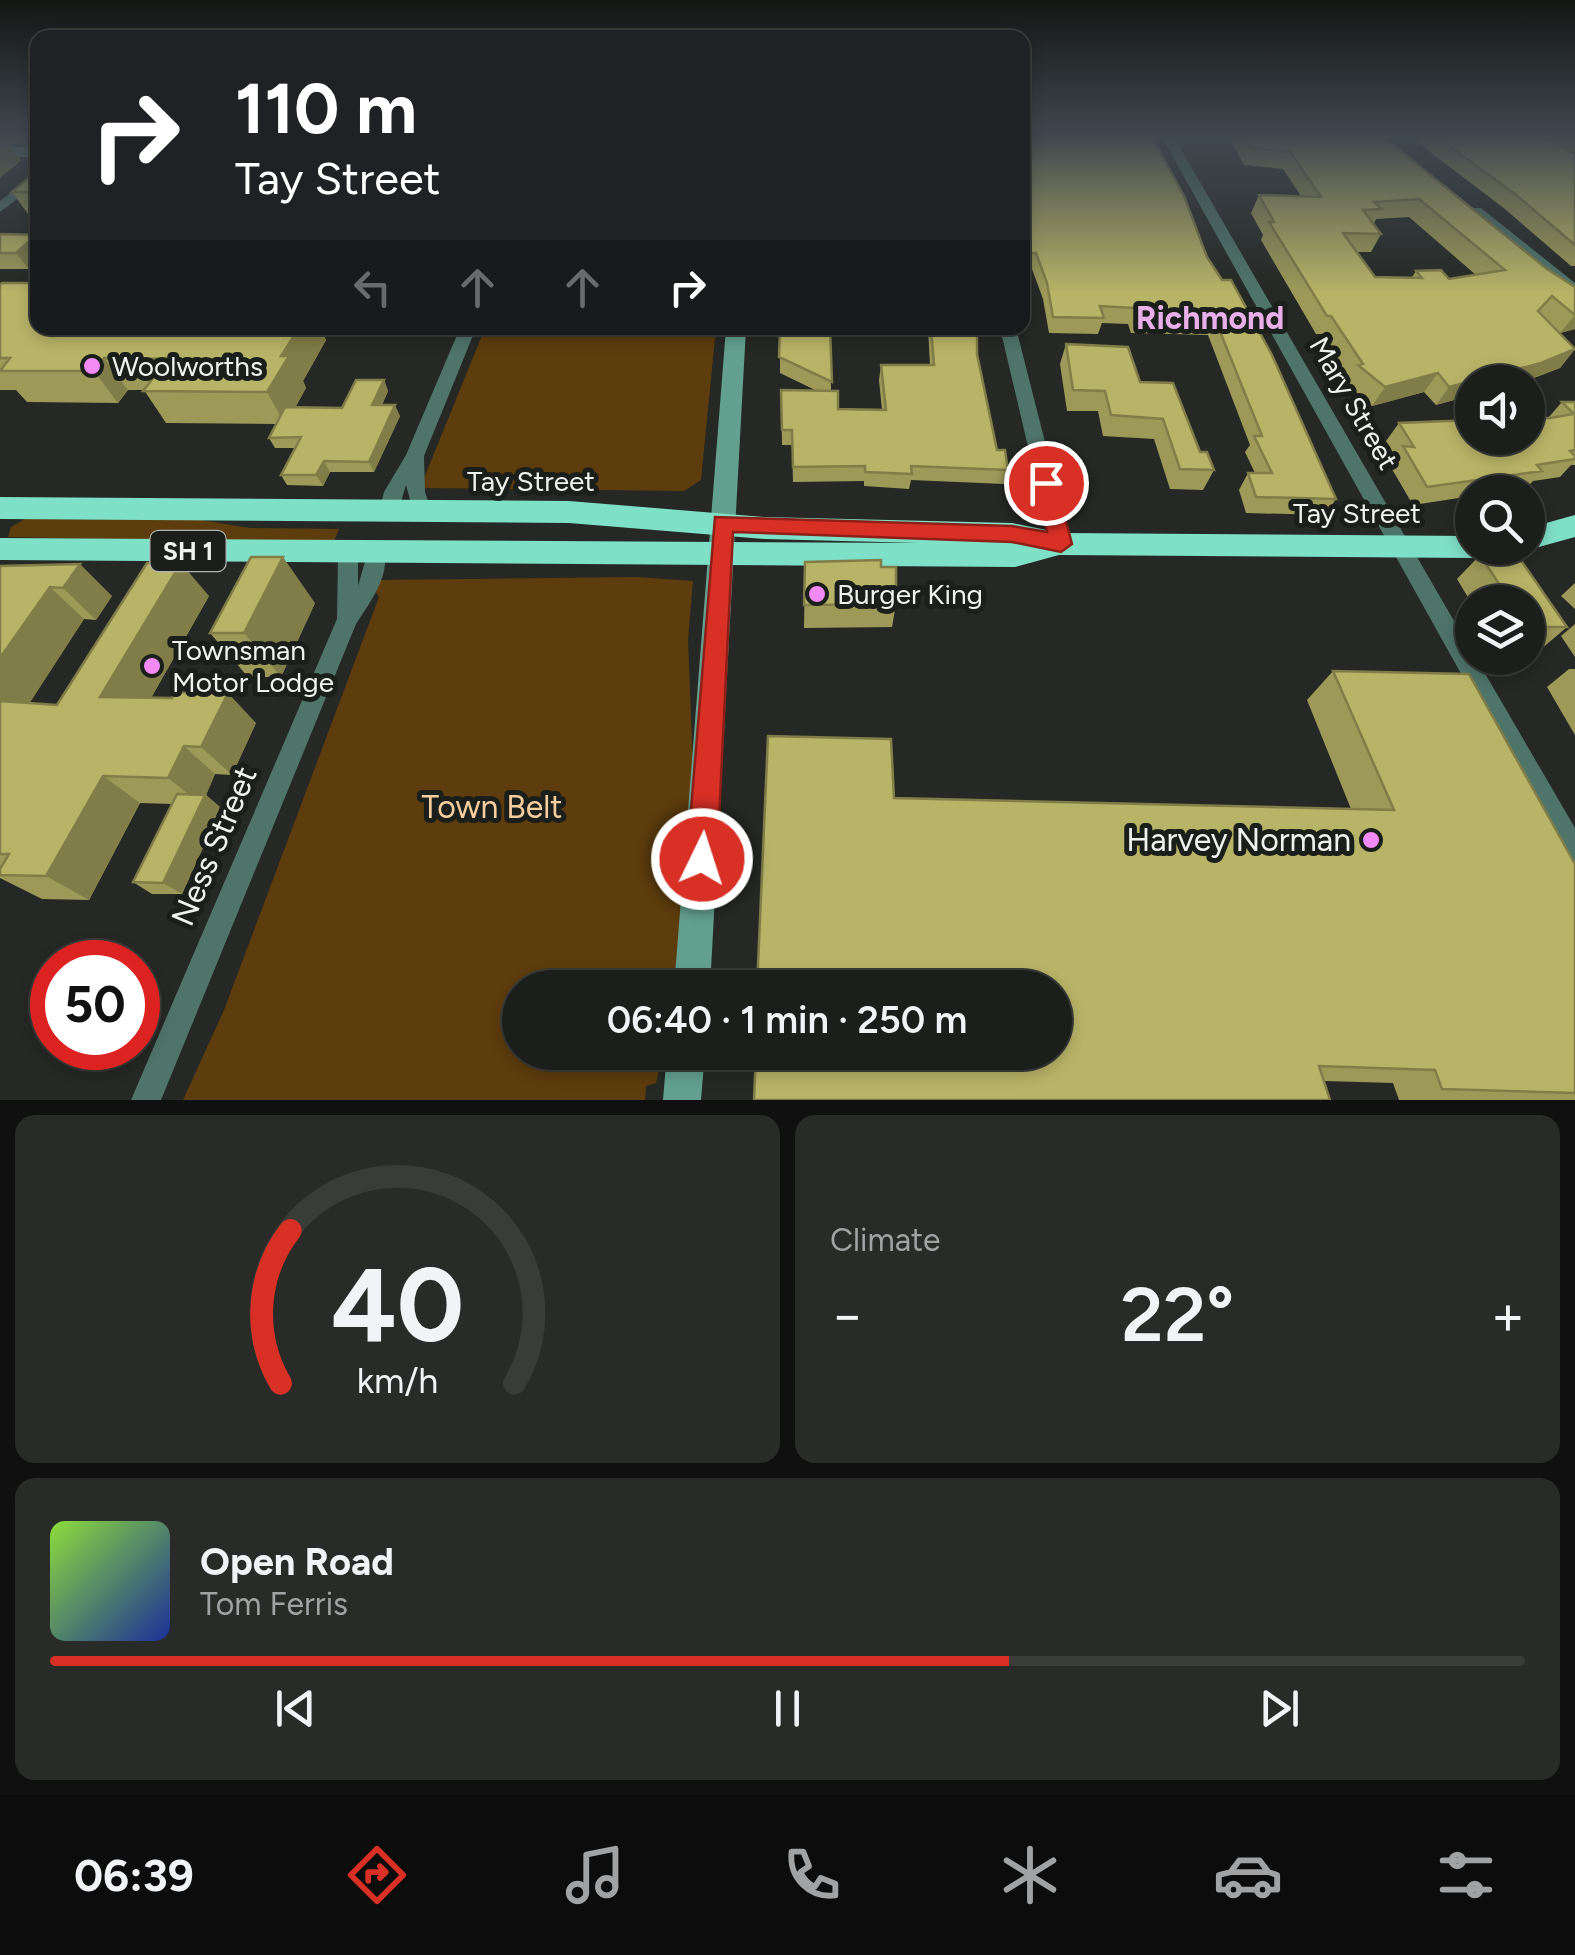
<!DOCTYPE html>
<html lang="en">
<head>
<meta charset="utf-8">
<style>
  :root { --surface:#1c1e1b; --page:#292b28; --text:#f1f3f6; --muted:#a0a2a3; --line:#3a3c3a; --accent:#d93025 }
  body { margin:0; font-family:Figtree,sans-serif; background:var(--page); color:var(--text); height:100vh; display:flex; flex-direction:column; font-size:38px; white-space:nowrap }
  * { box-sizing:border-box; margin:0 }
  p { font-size:32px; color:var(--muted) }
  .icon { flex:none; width:55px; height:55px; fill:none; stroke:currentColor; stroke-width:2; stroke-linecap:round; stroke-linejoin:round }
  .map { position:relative; height:1100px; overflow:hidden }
  .panel { display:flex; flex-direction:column; gap:15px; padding:15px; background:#0f100f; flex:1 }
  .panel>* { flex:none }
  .hud { position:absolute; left:30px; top:30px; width:1000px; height:305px; border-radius:20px; box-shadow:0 5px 15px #0003,0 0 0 2px var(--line); background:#202124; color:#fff; overflow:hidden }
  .tools { position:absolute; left:1455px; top:365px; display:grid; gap:20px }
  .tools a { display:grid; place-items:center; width:90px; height:90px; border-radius:50%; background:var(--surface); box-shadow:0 5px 15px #0003,0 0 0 2px var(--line); font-size:50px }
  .speed { position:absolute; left:30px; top:940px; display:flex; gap:20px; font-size:50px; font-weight:700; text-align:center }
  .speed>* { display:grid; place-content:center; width:130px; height:130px; border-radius:50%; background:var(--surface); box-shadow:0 5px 15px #0003,0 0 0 2px var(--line); line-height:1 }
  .speed .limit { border:15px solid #d22; background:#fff; color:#111 }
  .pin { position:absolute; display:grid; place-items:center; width:85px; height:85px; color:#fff; margin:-42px; border:5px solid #fff; border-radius:50%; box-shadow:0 2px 10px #0007 }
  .me { position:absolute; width:110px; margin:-55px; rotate:4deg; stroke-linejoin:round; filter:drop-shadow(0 0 8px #0008) }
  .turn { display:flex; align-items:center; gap:35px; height:210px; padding:0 40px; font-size:45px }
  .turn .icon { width:130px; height:130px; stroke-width:2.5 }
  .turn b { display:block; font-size:70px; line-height:85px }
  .lanes { display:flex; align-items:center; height:95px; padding:0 40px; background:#0003; justify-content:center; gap:50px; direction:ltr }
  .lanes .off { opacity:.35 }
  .big { font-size:75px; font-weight:600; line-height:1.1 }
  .panel .widget { flex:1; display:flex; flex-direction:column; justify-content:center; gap:15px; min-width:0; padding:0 35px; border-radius:20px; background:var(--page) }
  .panel .dial { align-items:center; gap:0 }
  .dial svg { height:260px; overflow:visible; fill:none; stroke:var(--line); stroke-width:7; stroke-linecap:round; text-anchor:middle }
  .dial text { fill:var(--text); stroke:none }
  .song { display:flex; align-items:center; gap:30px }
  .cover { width:120px; height:120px; border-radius:15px; background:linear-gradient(135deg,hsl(90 70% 55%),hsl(230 70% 35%)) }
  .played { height:10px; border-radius:5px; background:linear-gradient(90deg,var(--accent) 65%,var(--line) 65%) }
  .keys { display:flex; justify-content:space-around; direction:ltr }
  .heat { display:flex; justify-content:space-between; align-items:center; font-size:55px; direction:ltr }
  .panel .tiles { flex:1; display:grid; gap:15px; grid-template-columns:1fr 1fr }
  .widget:last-child { grid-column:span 2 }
  .trip { position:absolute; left:502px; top:970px; width:570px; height:100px; border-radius:50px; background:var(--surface); box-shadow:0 5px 15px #0003,0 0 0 2px var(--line); font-weight:600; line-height:100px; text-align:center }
  .menu { display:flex; height:160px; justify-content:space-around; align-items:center; background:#0b0c0b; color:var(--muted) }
  .menu .icon { width:70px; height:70px }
  .menu .current { color:var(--accent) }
  .menu b { font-size:45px; color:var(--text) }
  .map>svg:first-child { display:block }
</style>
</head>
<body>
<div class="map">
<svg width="1575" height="1100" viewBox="0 0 1575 1100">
  <rect width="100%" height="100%" fill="#252824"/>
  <path fill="#5d3c0d" d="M485,328H716L701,480L684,491L420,488Z
    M25,519L201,520L250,528L339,529L333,544L8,537L11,527Z
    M636,577L693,581L688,640L694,791L674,987L520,988V1052L663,1053L656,1083L646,1086L645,1100H183L224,1010L379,597L376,592L380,580Z"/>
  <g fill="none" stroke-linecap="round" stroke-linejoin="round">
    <path fill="#4f746a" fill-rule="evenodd" d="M1163,139H1175L1472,652V658H1476L1575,828V866L1566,862Z
      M38,172V183L0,212V201Z
      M1471,208H1481L1575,283V294L1471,214Z
      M460,328H476L424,456L425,492L432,513L422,520L415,518L406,485L396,518H382L379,513L384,492L406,455Z
      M1000,328H1016L1071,544L1061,552L1051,544Z
      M376,545L383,548C392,574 370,602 356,624L161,1100H131L337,619L338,554L341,549H355L358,554V586L369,548Z"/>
    <path fill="#63a090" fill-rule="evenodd" d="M0,147H38V157H0Z
      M726,328H746L710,988H674Z
      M667,1052H705L701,1100H663Z"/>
    <path fill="#7fe0c8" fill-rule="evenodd" d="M0,497L569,501L765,517L1012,523L1061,533L1472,536V548H1487L1483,555L1472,558L1059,555L1015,567L0,560V538L920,543L765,539L569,523L0,519Z
      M1575,515V537L1528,550L1519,548H1528V528Z"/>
  </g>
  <path fill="#9d9a59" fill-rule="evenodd" d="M0,139H38V144H10L21,161Z
    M1022,139L1207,257L1336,499L1325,515L1246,513L1239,490L1248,473H1255L1245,452L1250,445L1208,335L1131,333L1128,324L1102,323L1098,334L1049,333L1043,299L1032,269H1027L1022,236Z
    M1230,139H1386L1547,269L1575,287V329L1560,333L1575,349L1560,368L1526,381L1472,382V395L1436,405L1424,392L1372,406L1347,384L1349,379L1321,334H1316L1261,240L1263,235L1251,213L1259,195L1301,196L1283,169L1244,165ZM1409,217L1476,275L1449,279L1416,271L1412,277H1375L1357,252H1371L1381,234L1374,224L1376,219Z
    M1413,139H1575V266H1571L1505,209Z
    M38,170V214H28L12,192Z
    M0,234L38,237V261L29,269H0Z
    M0,285L38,328H323L321,330L326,340L303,381L306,388L295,408H342L384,380L388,391L382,405L400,416L374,472H330L323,486L287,485L281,475L295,448H275L269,438L276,424L166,423L144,390H128L118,403L27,402L16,390H0Z
    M780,328H857V332H830L831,391L838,409L882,410L879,380L881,365H930L928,328H977V354L997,450L1008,470L1004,484L911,480L909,489L864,486V481L793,482L792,445H782L781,390H815L780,373Z
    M1066,344L1140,382L1214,470L1203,490L1170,489L1154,439L1103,436L1098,411H1067L1060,364Z
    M1562,402H1575V465H1571L1560,477L1533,481L1526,489L1499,492H1472V496L1413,505L1389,464L1395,456L1386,441L1399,423L1548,418Z
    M1480,555L1567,627L1540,650H1528V602H1472V604L1457,579Z
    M805,562L896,604L892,627L804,628Z
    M0,566L112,596L96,620L84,619L29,703L57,705L209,596L151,698L256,723L232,775L215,774L206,795L221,808L182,894H152L133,882L172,804L140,803L89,900L42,899L0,878Z
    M1575,583V609L1561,596Z
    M315,603L281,677H248L210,633Z
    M1575,624V657L1561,636Z
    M1569,669H1575V735L1547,687Z
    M1333,671L1575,864V1100H1399L1393,1083L1324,1081L1055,1052L894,798L1351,809L1307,700Z"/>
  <path fill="#807d48" d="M0,139H6L21,161L0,178Z
    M36,235L38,237V261L29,269L16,253Z
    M1575,315V329L1560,333Z
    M299,328H323L321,330L326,340L303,381L306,388L285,424L267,392L281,356Z
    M1575,349L1560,368L1521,382H1472V395L1436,405L1449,387Z
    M104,358L128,390L118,403L94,371Z
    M1438,373L1424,392L1372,406L1385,387Z
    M384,380L388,391L377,416L372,405Z
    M395,405L400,416L374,472L369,462Z
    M324,461L330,472L323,486L316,475Z
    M283,557L315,603L281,677L244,633Z
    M181,563L209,596L135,726L100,697Z
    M80,564L112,596L96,620L63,588Z
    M50,587L84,619L13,729L0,719V658Z
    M228,693L256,723L232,775L201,747Z
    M184,746L215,774L206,795L221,808L182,894L163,883L201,804L168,778Z
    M103,776L140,803L89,900L46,876Z"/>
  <path fill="#b7b367" stroke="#807d48" stroke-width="2.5" fill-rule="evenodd" d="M1022,139H1153L1184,196L1207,257L1222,280H1231L1272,355L1336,499L1256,497L1248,473H1272L1254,436H1262L1215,319L1137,316L1134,308L1100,306L1104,318L1053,317L1047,283L1036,253H1031L1022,198Z
    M1246,139H1386L1547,269L1575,287V315L1552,296L1538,311L1575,349L1541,363L1449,387L1438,373L1385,387L1358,365L1363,364L1331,316H1327L1269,222H1274L1259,195L1321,197L1290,152L1251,148ZM1419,199L1505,270L1449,279L1441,270L1416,271L1422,278L1375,277L1343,233L1381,234L1363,210L1382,209L1374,202Z
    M1440,139H1548L1575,154V245L1515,194Z
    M38,170L37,192H12Z
    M0,234L36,235L16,253H0Z
    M2,283H38V328H299L281,356H289L267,392L143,391L168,359L104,358L94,371H0L10,358H0V285Z
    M780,328H830L832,382L779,357Z
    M931,328H977V354L997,450H1005L1008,470L911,466L912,474L865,472V466L793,467L792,430H782L781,390L838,391V409L886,410L881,365H934Z
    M1066,344L1128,347L1140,382L1173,383L1200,452H1207L1214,470L1180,469L1163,419L1111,415L1105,391L1073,390Z
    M356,380H384L372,405H395L369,462L324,461L316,475H281L301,437L269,438L285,407L342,408Z
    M1562,402H1575V450L1570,451L1575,456V459L1537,465L1542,471L1427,487L1403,446L1414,447L1399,423L1472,420V438H1528V418H1550L1574,414Z
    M1480,555L1518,556L1567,627H1528V602H1511Z
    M251,557H283L244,633H210Z
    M881,560V567H896V604L804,605L805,562Z
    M147,563H181L100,697L172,698L175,692L228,693L201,747L184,746L168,778L103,776L46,876L0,875V869L9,854H0V701L57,705Z
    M80,564L63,588L50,587L0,658V566Z
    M1333,671L1469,674L1575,864V1093L1442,1089L1435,1070L1319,1066L1330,1100H754L756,1052H1055V988H757L768,736L891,739L894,798L1394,810Z
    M177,794L205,795L163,883L133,882Z"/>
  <linearGradient id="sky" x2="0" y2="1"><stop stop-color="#141614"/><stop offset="0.47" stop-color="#404850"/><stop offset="1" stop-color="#404850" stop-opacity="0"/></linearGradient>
  <rect width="1575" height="293" fill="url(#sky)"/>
  <path fill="#d93025" stroke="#8d1f18" stroke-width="2.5" d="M1046,475L1056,483L1072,544L1061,552L1012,542L733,532L717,859L712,870L702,874L692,870L687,859L715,517L1012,526L1047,532L1035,483Z"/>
  <g fill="#f28af3" stroke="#1b1f1b" stroke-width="4">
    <circle cx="92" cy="366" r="10"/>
    <circle cx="817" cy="594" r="10"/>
    <circle cx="152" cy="666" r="10"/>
    <circle cx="1371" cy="840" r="10"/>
  </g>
  <g text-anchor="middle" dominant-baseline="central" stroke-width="10" stroke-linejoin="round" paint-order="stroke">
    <rect fill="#1b1f1b" stroke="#b0b3af" stroke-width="2.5" x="150.5" y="531" width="75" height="40" rx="8"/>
    <g font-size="25" font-weight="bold" fill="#f0f2ef">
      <text x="188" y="551">SH 1</text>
    </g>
    <g font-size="28" fill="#f0f2ef" stroke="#1b1f1b" text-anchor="start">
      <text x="112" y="366">Woolworths</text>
      <text x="837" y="594">Burger King</text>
      <text x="172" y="650">Townsman<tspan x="172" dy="32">Motor Lodge</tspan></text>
    </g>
    <g font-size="28" fill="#f0f2ef" stroke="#1b1f1b">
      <text transform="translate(1354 403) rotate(60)">Mary Street</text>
      <text x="531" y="481">Tay Street</text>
      <text x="1357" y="513">Tay Street</text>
    </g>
    <g font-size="32" font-weight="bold" fill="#e8afe8" stroke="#1b1f1b">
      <text x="1210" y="318">Richmond</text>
    </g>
    <g font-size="32" fill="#f6cd9d" stroke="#1b1f1b">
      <text x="492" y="807">Town Belt</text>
    </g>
    <g font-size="32" fill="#f0f2ef" stroke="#1b1f1b" text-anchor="end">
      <text x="1351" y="840">Harvey Norman</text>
    </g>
    <g font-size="32" fill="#f0f2ef" stroke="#1b1f1b">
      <text transform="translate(214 846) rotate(-67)">Ness Street</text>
    </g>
  </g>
</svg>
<div class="tools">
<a><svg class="icon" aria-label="sound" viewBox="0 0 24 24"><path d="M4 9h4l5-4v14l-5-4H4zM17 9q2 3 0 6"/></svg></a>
<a><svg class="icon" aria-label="search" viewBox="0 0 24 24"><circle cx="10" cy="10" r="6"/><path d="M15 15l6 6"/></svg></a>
<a><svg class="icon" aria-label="layers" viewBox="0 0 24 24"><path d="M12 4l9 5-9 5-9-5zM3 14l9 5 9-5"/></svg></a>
</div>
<div class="speed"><div class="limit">50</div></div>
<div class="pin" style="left:1046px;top:483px;background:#d93025"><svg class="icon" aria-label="arrive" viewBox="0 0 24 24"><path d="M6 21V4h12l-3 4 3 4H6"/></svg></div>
<svg class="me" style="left:702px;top:859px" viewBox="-20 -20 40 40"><circle r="17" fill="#d93025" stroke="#fff" stroke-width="3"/><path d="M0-11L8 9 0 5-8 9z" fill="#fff"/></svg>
<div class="trip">06:40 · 1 min · 250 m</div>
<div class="hud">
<div class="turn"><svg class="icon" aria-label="right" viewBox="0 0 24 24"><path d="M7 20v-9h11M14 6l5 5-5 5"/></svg><div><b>110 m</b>Tay Street</div></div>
<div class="lanes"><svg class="icon off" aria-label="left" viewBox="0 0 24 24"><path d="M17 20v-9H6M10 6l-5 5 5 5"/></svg><svg class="icon off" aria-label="ahead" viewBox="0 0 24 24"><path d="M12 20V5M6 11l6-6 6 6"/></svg><svg class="icon off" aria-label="ahead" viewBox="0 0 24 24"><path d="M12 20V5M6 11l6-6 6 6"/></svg><svg class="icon" aria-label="right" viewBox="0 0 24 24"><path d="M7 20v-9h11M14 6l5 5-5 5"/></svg></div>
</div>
</div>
<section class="panel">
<div class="tiles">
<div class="widget dial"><svg viewBox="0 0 100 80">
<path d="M14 69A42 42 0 1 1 86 69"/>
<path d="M14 69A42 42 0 0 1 17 22" stroke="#d93025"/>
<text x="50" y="56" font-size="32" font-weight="700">40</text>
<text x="50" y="72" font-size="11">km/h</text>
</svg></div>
<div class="widget"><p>Climate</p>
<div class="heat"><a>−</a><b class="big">22°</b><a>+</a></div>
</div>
<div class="widget">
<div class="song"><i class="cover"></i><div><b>Open Road</b><p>Tom Ferris</p></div></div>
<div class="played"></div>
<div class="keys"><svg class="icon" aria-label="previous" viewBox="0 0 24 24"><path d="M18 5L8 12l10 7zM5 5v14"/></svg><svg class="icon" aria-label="pause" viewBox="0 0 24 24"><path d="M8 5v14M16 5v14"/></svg><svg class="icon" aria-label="next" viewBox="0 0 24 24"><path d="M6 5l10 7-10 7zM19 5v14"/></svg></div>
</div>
</div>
</section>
<nav class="menu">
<b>06:39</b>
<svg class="icon current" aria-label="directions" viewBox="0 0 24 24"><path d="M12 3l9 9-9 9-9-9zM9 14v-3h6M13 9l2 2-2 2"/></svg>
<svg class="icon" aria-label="music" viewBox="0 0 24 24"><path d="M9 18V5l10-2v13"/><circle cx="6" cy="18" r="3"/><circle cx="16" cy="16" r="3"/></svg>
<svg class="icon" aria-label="phone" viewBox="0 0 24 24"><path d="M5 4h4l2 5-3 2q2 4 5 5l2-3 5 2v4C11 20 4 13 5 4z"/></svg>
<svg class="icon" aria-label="climate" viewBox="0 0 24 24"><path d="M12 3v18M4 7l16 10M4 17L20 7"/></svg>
<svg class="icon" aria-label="car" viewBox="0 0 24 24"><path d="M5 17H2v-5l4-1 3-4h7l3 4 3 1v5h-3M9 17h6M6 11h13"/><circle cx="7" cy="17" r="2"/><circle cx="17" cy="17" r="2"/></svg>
<svg class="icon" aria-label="filters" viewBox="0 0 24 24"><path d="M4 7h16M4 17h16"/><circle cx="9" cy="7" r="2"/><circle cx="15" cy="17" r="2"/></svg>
</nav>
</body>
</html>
